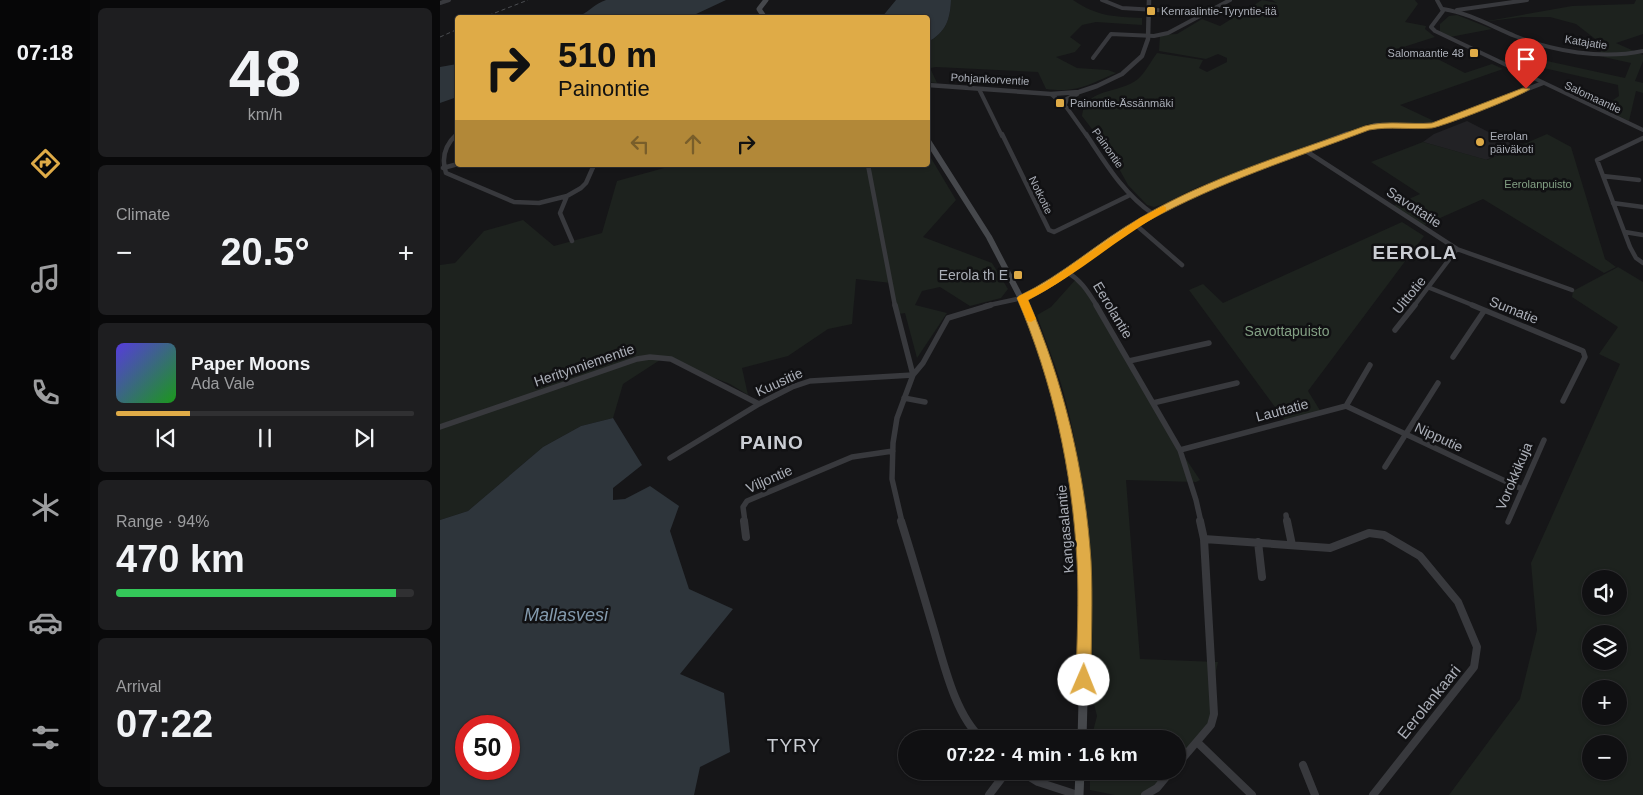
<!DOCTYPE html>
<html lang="en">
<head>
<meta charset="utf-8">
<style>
  :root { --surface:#101012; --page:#1e1e20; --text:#f1f3f6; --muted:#9c9d9f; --line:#303032; --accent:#dfab47 }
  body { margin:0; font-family:Arial,sans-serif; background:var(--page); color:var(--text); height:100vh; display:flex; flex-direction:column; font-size:19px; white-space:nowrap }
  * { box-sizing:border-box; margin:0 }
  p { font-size:16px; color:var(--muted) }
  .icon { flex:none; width:28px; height:28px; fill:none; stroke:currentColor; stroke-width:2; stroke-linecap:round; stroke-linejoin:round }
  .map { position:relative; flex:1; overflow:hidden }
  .side { display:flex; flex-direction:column; gap:8px; padding:8px; background:#09090a; width:350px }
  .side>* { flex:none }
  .hud { position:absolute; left:15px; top:15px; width:475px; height:152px; border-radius:5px; box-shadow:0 1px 4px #0004,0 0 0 1px var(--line); background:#dfab47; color:#111; overflow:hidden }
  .buttons { position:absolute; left:1142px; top:570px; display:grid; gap:10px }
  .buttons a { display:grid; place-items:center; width:45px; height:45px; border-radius:50%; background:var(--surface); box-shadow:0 1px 4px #0004,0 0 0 1px var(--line); font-size:25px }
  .speed { position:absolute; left:15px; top:715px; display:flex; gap:10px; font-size:25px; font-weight:700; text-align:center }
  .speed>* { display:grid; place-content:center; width:65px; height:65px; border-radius:50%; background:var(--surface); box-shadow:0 1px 4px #0004,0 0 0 1px var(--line); line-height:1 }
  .speed .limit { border:8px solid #d22; background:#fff; color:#111 }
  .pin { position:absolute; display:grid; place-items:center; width:42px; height:42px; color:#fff; margin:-51px -21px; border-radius:50% 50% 50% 0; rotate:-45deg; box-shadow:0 0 5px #0007 }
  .pin .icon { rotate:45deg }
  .me { position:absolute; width:55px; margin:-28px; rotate:1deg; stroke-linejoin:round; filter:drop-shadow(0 0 4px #0008) }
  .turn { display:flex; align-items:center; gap:18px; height:105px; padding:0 20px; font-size:22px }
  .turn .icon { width:65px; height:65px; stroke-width:2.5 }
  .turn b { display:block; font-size:35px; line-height:42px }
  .lanes { display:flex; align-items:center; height:48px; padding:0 20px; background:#0003; justify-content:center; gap:25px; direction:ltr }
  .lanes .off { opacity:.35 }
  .big { font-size:38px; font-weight:600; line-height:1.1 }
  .side .widget { flex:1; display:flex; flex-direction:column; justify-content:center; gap:8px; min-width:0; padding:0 18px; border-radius:8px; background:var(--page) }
  .side .dial { align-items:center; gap:0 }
  .dial b { font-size:65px; line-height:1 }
  .song { display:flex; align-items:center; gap:15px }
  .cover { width:60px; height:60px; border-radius:8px; background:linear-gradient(135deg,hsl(250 70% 55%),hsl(120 70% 35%)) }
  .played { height:5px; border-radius:2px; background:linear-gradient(90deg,var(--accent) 25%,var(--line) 25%) }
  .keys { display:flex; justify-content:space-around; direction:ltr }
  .heat { display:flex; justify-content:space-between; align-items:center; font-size:28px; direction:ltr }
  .charge { height:8px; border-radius:4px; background:linear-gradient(90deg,#34c759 94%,var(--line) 0) }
  .trip { position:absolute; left:458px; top:730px; width:288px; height:50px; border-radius:25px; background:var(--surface); box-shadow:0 1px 4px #0004,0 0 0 1px var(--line); font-weight:600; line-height:50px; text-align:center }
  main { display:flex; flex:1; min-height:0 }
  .menu { display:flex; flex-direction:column; width:90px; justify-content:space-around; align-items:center; background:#060607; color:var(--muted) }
  .menu .icon { width:35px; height:35px }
  .menu .active { color:var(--accent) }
  .menu b { font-size:22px; color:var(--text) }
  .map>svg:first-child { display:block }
</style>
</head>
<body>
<main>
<nav class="menu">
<b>07:18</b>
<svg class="icon active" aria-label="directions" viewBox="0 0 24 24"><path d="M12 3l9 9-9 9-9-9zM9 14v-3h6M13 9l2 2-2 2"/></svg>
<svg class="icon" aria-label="music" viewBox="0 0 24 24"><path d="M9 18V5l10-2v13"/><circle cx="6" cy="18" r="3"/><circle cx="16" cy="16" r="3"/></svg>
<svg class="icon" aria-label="phone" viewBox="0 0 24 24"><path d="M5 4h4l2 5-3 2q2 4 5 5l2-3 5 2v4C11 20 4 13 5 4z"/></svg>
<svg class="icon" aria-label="climate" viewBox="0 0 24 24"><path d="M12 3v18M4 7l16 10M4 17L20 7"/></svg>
<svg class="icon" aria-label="car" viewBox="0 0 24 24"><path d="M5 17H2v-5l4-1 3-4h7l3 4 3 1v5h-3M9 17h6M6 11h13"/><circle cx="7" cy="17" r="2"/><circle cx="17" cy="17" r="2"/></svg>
<svg class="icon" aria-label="filters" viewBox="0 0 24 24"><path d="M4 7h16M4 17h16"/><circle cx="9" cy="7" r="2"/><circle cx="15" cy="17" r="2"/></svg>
</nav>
<section class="side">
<div class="widget dial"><b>48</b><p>km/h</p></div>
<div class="widget"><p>Climate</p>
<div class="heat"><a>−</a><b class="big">20.5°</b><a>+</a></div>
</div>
<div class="widget">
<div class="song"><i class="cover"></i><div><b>Paper Moons</b><p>Ada Vale</p></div></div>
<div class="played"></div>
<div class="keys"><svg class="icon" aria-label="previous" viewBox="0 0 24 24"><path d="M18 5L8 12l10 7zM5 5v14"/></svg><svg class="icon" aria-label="pause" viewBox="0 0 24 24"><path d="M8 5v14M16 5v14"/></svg><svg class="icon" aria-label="next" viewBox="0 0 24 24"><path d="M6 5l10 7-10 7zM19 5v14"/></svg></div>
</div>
<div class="widget"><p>Range · 94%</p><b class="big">470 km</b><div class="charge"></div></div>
<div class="widget"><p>Arrival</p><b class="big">07:22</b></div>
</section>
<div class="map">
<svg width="1203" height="795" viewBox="0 0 1203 795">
  <rect width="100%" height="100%" fill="#161618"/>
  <path fill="#222225" d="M1027,121L1078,147L1046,160L983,142L994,134Z"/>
  <path fill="#1d221e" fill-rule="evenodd" d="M511,0H633C656,16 675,17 702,18V25L656,22L642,25L630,37L641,45L635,52L616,57L637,68L668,70L676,73C648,85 637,93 606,89L598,72L496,67L490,68L497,83L488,82V42C506,32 510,20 511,0Z
    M822,0L837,3L832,0H975L978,4L965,22L986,26L985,29L995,37L954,50L972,59L988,54L1025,73L1052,64L1063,69L960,105L996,122C974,124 952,122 929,124L758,187L721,205L714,207L707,205L688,185L671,154L642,116C645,87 680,94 698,79C705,73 711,61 717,53L763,60L759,68L767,72L787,62V58L778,54L766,59L719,51L720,35L737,34L762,19L780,26Z
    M1196,0H1203V34L1176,43L1203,55V61L1195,81L1203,83V93L1196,91L1189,121L1161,108L1179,96L1178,85L1086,64L1070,65L1059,61L1079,55L1185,78L1191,63L1159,56L1163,45L1136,24L1110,17H1082L1042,22L1132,6L1194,4Z
    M1017,15L1052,29L1010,37L1000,33V24L1009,16Z
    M1107,134L1131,147L1165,259L1176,267L1164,273L1043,199L982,226L953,206L980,194L931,162L983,142L1047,160Z
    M488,153L516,200L483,237L552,263L568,289L561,298L530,306L500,287L482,291L475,305L507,313L477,358L465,313L459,314L451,283L416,279L412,324L388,329L348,356L302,368L308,395L290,384L223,358L183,384L173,418L141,426L103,447L28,511L0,520V265L15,263L44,231L83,220L114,246L162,233L177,181L235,165H488Z
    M962,222L984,236L868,391L881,412L846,422L749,290L763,284L783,303Z
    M1178,267L1203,282V795H1009L1080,699L1097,630L1091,563L1180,364L1159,354L1178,327L1132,297L1133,291ZM1151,579H1179V606H1151ZM1151,634H1179V661H1151ZM1151,689H1179V716H1151ZM1151,744H1179V771H1151Z
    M637,278L646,288L740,450L760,480L756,482L686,480L700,659L778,662L773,684L771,725L736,766V739H651L657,716L652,696C650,597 651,495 625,398C618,370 606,343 597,315L611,307Z
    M650,771H731L705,795H675L650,790Z"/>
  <path fill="#2e353b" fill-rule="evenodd" d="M166,0H286L254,15L241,17H137C148,13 154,4 166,0Z
    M456,0H511C510,20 506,32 488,42V18L442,17Z
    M17,64V97L0,103V67Z
    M173,418L202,465L173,488V500L185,499L210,486L239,506L230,531L249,589L293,609L240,674L284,693L290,752L260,767L254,795H0V520L28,511L103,447L141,426ZM26,726H69V769H26Z"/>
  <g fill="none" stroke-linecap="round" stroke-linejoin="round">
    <path stroke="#38393d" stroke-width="4" d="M662,0L682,8L767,13
      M997,0L1003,11L991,27L995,31L1203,130
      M0,3L9,0
      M1003,9C1029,13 1051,26 1075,36C1113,51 1162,60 1203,51
      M1017,10L1087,0
      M653,58L671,34L714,36L728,33L790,0
      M539,89L562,136
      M611,94L627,108L647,136
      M16,136L18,134"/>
    <path stroke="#38393d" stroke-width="4.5" d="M17,134C5,145 1,158 6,173L74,202L99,203L127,196L141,188L146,183L154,165
      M562,134L609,230L614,232L688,196
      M646,134C666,164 683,193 713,214
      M1203,138L1157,160L1190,247L1196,258L1203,263
      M866,151L1017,249L1132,290
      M428,165L455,306
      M3,168L18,164
      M1163,176L1199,180
      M127,196L120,213L132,241
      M1173,203L1203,207
      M696,225L742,265
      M1185,232L1203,235
      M627,272C642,281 648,292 657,306
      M990,288L1035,306
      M545,306L582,298
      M974,306L1017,249"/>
    <path stroke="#38393d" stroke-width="5.5" d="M455,305L473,375L457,418L453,443L452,479L462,522
      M656,305L740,450L756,500L761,522
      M1032,305L1143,351L1145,357L1123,401
      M955,330L975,305
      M1013,357L1044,311
      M689,361L769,343
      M464,398L485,402
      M713,403L797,383
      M906,406L1082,489
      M0,427L197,359L210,357L231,359L319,404
      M740,450L906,406L930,365
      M230,458L319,404L352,387L370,381L473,375L483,363L508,318L551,305
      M945,467L998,383
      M846,515L847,522
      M305,522L303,507L307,501L412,457L453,451
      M1068,522L1104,440"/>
    <path stroke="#38393d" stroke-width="8" d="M304,521L306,537
      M461,521C472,556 482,590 492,624C503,660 514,714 542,739
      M847,521L852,545
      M764,539L890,548L929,533L944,535L980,556L1018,602L1037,647L1034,667L933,795
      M818,542L822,577
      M757,742L812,795
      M863,765L875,795
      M736,766L771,725L774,714L764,539L760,521
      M580,771L598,782L638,795
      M549,795L567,771
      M705,795L717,788L731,771"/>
    <path stroke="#38393d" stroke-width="4.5" d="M488,85L611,94L639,92L657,86L682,74L702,56L708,39L709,0
      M624,106L627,99L637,94
      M904,136L935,125H994L1103,83"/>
    <path stroke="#38393d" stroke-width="5.5" d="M582,298C629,277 665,240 710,216C773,182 841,160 907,134"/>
    <path stroke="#46484c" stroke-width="5" d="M325,18L319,9L326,0"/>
    <path stroke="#46484c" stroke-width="6" d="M488,141L549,237L585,306"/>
    <path stroke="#46484c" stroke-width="8" d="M585,305C614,375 634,447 640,522"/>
    <path stroke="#46484c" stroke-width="9" d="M640,521L645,626L642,739
      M639,795L640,771"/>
    <path stroke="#4b4d51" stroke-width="1" stroke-dasharray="4 3" stroke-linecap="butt" d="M42,18L88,0
      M0,37L18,29"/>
  </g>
  <path fill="#dfab47" stroke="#916f2e" d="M1083,88L1090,89C1081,96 1004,126 992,128C971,130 950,126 929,130C855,158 779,182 708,221C666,243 632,278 588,300C624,383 645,471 651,561C653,600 651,640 651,680L649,685L644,687L638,685L636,680C637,640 639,600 637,561C632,469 613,383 577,298L579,296C623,275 658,242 700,218C767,178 851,153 925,126C948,120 969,125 992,123Z"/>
  <path fill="#f59e0b" d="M723,206L726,207V211C678,237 637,276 588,300L596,319L591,322L587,321L577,298L579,296L604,284L700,218Z"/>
  <g fill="#dfab47" stroke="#111113" stroke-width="2">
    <rect x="706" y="6" width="10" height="10" rx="2.5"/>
    <rect x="1029" y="48" width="10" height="10" rx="2.5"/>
    <rect x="615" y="98" width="10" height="10" rx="2.5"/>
    <circle cx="1040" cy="142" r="5"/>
    <rect x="573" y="270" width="10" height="10" rx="2.5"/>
  </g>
  <g text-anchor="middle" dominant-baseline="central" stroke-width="5" stroke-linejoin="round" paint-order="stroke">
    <g font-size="11" fill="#aaaeb7" stroke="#111113" text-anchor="start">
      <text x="721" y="11">Kenraalintie-Tyryntie-itä</text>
      <text x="1024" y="53" text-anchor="end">Salomaantie 48</text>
      <text x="630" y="103">Painontie-Ässänmäki</text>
      <text x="1050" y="136">Eerolan<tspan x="1050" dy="13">päiväkoti</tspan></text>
    </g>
    <g font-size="11" fill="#aaaeb7" stroke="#111113">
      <text transform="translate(1146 42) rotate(9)">Katajatie</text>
      <text transform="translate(550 79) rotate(3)">Pohjankorventie</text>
      <text transform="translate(1153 97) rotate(25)">Salomaantie</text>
      <text transform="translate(668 148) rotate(55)">Painontie</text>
      <text transform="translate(601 195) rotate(64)">Notkotie</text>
    </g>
    <g font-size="11" fill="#83a084" stroke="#111113">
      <text x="1098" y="184">Eerolanpuisto</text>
    </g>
    <g font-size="14" fill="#aaaeb7" stroke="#111113">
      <text transform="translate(974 207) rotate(33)">Savottatie</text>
      <text transform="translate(969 295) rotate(-51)">Uittotie</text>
      <text transform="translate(673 310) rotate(59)">Eerolantie</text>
      <text transform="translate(1074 310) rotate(22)">Sumatie</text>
      <text transform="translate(144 365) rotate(-19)">Heritynniementie</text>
      <text transform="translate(339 382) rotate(-24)">Kuusitie</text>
      <text transform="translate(842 410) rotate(-15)">Lauttatie</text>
      <text transform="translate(999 437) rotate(25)">Nipputie</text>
      <text transform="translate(1074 476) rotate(-67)">Vorokkikuja</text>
      <text transform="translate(329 479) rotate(-24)">Viljontie</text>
      <text transform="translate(625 529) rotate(-95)">Kangasalantie</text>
    </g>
    <g font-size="14" fill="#aaaeb7" stroke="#111113" text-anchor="end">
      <text x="568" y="275">Eerola th E</text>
    </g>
    <g font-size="14" fill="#83a084" stroke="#111113">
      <text x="847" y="331">Savottapuisto</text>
    </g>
    <g font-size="16" fill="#aaaeb7" stroke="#111113">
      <text transform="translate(989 702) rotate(-51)">Eerolankaari</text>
    </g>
    <g font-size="18" font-style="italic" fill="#849bae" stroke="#111113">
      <text x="126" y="615">Mallasvesi</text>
    </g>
    <g font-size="19" font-weight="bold" letter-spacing="1" fill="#cacdd3" stroke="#111113">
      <text x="975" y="252">EEROLA</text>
      <text x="332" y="442">PAINO</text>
    </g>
    <g font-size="19" letter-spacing="1" fill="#cacdd3" stroke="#111113">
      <text x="354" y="745">TYRY</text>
    </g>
  </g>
</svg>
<div class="buttons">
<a><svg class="icon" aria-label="sound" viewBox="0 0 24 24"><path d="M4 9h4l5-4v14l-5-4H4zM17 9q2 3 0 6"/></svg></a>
<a><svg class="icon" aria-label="layers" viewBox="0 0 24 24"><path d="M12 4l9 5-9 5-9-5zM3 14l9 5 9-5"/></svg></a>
<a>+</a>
<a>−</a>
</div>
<div class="speed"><div class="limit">50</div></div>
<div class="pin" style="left:1086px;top:89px;background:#d93025"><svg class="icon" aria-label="arrive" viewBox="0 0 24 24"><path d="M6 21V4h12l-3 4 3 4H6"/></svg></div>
<svg class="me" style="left:644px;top:680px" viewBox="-20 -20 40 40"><circle r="19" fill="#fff"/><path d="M0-13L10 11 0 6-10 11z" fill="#dfab47"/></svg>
<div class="trip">07:22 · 4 min · 1.6 km</div>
<div class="hud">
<div class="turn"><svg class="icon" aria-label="right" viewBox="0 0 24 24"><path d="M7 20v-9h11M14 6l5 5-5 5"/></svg><div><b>510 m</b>Painontie</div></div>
<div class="lanes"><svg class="icon off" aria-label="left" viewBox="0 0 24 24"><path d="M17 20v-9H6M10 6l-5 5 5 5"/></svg><svg class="icon off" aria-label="ahead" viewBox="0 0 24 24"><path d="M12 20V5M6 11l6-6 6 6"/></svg><svg class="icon" aria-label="right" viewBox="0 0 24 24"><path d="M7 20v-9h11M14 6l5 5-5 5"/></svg></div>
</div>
</div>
</main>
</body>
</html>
